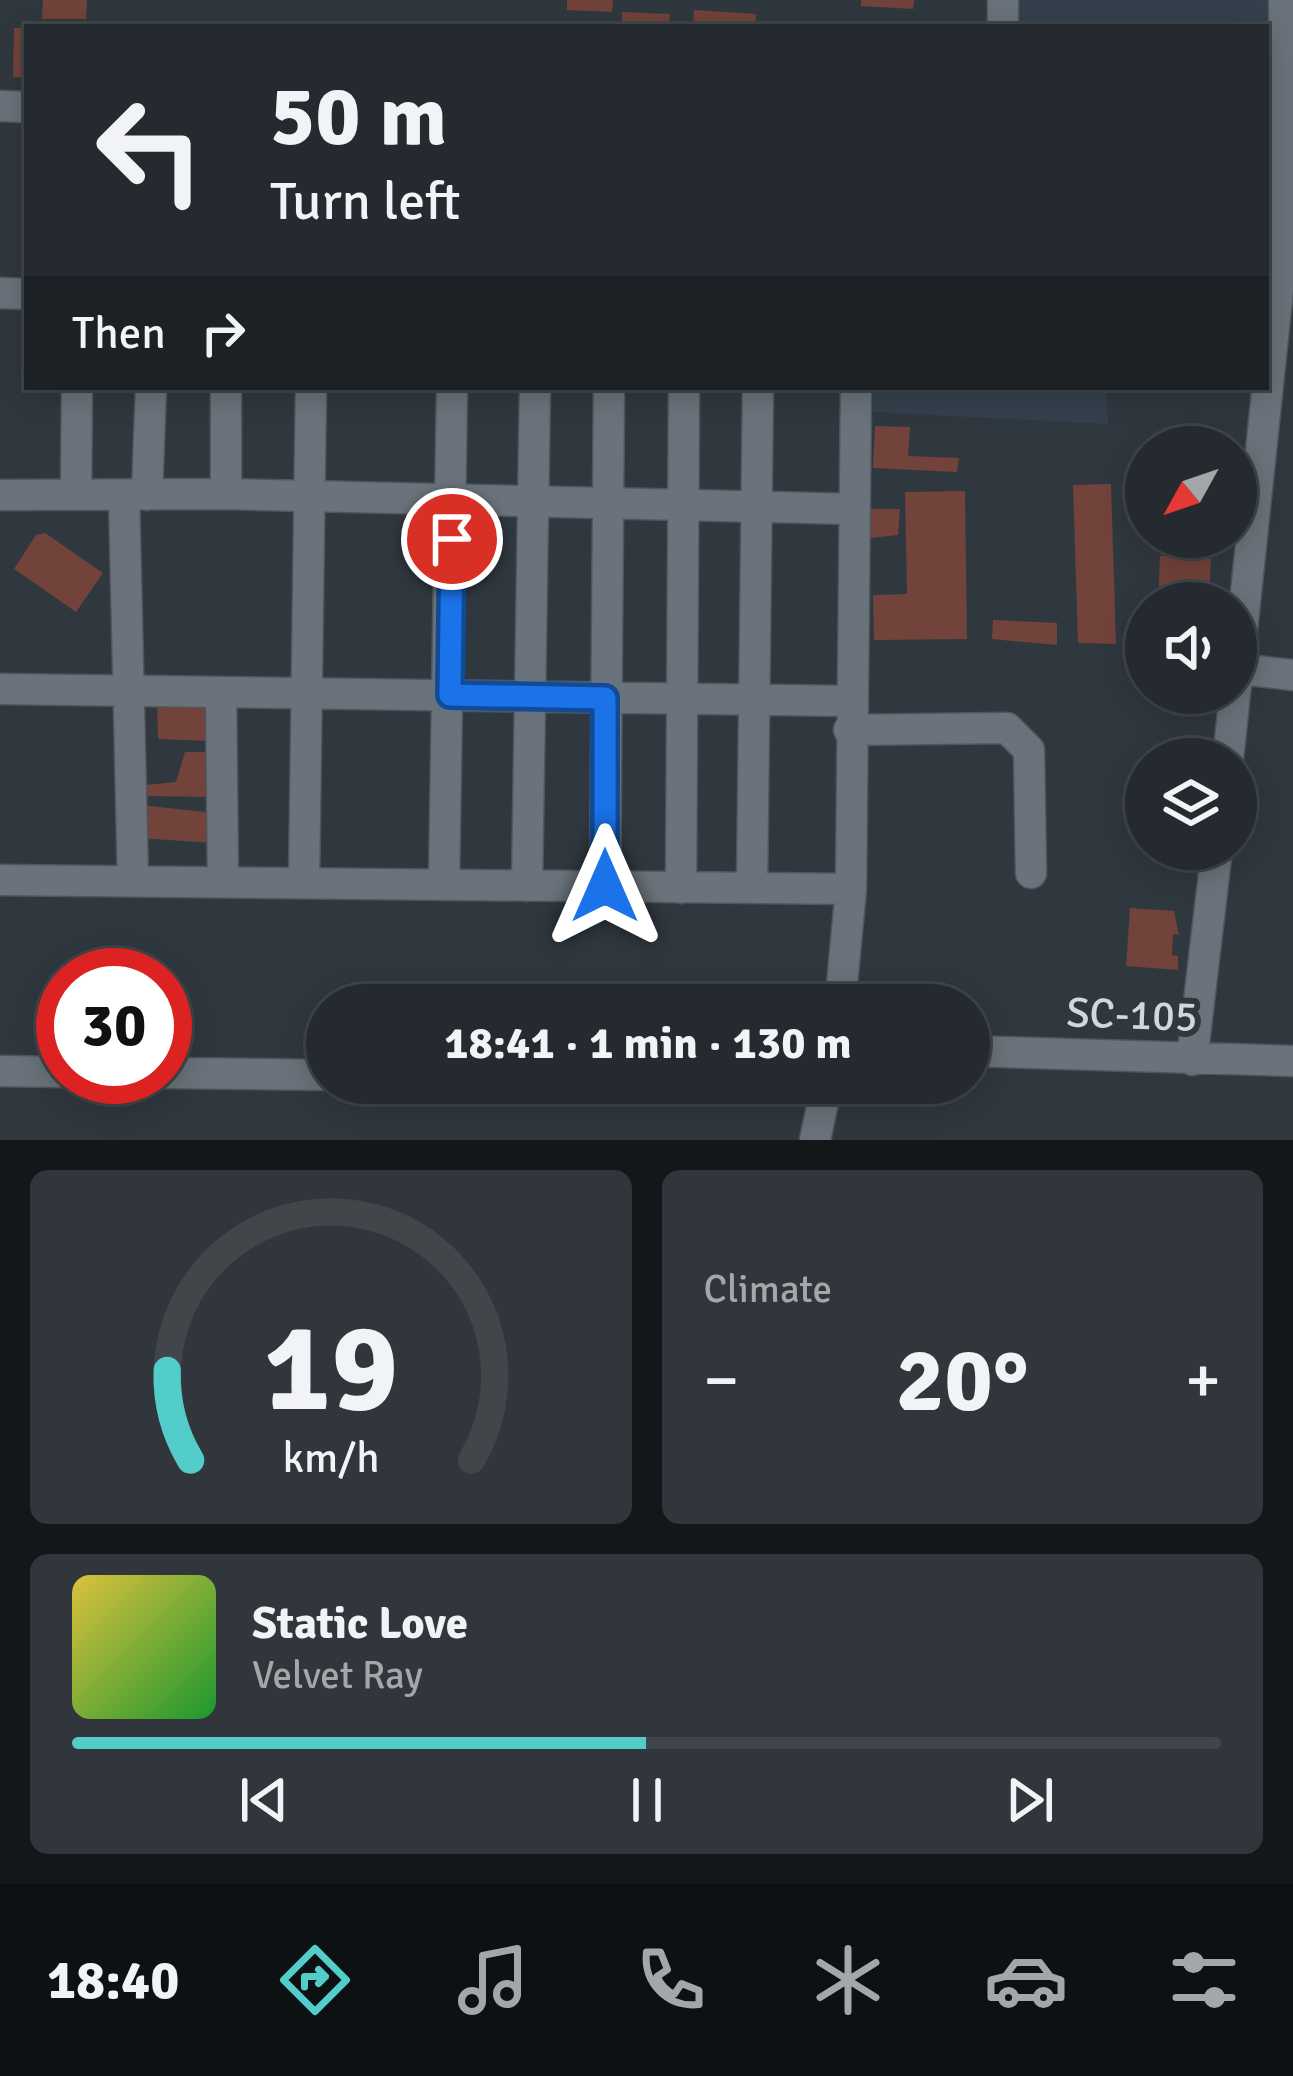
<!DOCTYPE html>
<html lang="en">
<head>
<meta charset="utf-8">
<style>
  :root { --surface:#242a2f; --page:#30363b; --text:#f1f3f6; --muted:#a3a7aa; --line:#41464b; --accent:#53cdca }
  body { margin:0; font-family:Signika,sans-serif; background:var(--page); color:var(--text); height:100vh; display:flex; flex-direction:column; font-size:45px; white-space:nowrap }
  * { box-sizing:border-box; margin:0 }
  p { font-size:39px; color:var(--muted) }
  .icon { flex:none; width:66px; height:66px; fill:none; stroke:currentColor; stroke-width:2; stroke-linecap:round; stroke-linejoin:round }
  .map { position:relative; height:1140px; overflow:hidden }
  .side { display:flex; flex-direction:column; gap:30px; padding:30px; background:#14171a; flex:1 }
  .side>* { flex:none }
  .guide { position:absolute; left:24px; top:24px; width:1245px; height:366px; border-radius:0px; box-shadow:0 6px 30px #0003,0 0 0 3px var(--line); background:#242a2f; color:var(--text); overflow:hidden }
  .needle { width:78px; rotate:230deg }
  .tools { position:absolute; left:1125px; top:426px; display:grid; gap:24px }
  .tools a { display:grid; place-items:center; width:132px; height:132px; border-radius:50%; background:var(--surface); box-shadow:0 6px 30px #0003,0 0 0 3px var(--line); font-size:60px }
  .speed { position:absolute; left:36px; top:948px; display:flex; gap:24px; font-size:60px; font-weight:700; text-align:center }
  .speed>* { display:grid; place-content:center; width:156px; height:156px; border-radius:50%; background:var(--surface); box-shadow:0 6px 30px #0003,0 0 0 3px var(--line); line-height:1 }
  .speed .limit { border:18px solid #d22; background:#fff; color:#111 }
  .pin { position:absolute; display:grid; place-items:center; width:102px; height:102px; color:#fff; margin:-51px; border:6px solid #fff; border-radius:50%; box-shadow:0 3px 12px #0007 }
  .me { position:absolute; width:132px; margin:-66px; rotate:0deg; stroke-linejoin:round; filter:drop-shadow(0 0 9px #0008) }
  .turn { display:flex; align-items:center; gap:42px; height:252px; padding:0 48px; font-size:54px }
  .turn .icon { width:156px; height:156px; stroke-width:2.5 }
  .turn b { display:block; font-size:84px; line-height:102px }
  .then { display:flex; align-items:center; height:114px; padding:0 48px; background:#0003; gap:24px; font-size:45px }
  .big { font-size:90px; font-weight:700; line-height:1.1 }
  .side .widget { flex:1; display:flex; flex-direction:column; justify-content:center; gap:18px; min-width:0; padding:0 42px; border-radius:18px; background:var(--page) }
  .side .dial { align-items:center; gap:0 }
  .dial svg { height:312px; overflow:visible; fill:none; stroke:var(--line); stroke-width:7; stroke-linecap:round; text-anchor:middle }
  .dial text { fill:var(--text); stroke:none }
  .song { display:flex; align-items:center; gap:36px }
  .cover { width:144px; height:144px; border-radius:18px; background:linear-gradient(135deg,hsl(50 70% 55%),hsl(130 70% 35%)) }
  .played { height:12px; border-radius:6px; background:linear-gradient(90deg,var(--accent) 50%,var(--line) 50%) }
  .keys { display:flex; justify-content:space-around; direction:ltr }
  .heat { display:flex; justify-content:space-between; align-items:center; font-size:66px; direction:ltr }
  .side .tiles { flex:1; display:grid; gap:30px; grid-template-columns:1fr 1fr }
  .widget:last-child { grid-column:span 2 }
  .trip { position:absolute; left:306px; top:984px; width:684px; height:120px; border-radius:60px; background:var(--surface); box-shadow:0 6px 30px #0003,0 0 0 3px var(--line); font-weight:700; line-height:120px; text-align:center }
  .dock { display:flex; height:192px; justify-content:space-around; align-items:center; background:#0e1113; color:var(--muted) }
  .dock .icon { width:84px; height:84px }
  .dock .selected { color:var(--accent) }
  .dock b { font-size:54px; color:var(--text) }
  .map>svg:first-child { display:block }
</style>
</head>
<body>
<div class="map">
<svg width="1293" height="1140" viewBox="0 0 1293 1140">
  <rect width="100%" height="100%" fill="#30383f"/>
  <path fill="#34414d" d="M1012,0H1277L1274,116H1266V27H1011Z
    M874,387H1106L1108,424L873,412Z"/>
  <path fill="#72433a" d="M43,0H87L86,19H42Z
    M567,0H613L612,12L567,10Z
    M861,0H914L913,9L861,6Z
    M694,10L756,14L755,27H693Z
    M622,12L670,14L669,27H622Z
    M14,28H27V78L13,77Z
    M875,426L910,427L908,456L959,458L957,472L873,468Z
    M1111,484L1116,644L1078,643L1073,485Z
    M965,491L967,639L874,640L873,595L907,594L905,492Z
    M871,509H900L898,535L871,538Z
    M45,533L103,573L76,612L14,569L36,535Z
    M1173,537H1214L1213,550L1173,547Z
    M1160,556L1211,559L1209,596H1200V603L1158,600Z
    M993,620L1057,623V645L992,639Z
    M157,703L209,706V741L158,739Z
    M185,752H215L214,797L144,796L145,785L176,782Z
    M140,805L215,813L213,843L139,838Z
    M1130,908L1174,911L1179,935L1173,934L1172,955L1178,956V970L1126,966Z"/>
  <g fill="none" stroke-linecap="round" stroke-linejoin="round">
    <defs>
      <path id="minor" d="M1003,27V0
        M0,106L27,107
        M0,293L27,294
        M76,494L77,387
        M226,494V387
        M0,495L226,494L853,509
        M124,495L133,881
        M147,495L151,387
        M1238,669L1293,675
        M1236,687L1287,204L1284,0
        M0,689L849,701
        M221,692L223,882
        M849,730L1007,728L1029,750L1031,873
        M1228,759L1235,693
        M0,880L851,889
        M304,883L311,387
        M444,885L452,387
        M527,886L535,387
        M605,887L609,387
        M681,888L684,387
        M752,888L758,387
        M840,1005L851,889L856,387
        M969,1051L1293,1061
        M1192,1060L1217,849
        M0,1071L63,1072
        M165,1073L327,1075
        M815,1140L827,1083"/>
    </defs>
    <use href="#minor" stroke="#50565d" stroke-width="33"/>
    <use href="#minor" stroke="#6a737b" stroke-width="30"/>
  </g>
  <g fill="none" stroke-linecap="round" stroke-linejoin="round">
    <defs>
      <path id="route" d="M452,539L450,695L605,698V886"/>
    </defs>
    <use href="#route" stroke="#114b97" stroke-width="30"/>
    <use href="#route" stroke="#1a73e8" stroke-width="21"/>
  </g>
  <g text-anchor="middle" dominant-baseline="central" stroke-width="12" stroke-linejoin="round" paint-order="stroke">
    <g font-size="42" fill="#d2d7dc" stroke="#30383f">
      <text transform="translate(1132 1015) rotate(2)">SC-105</text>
    </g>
  </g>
</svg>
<div class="tools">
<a><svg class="needle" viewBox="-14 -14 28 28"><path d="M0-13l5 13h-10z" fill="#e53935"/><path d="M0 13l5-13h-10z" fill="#a3a7aa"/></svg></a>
<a><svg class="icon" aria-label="sound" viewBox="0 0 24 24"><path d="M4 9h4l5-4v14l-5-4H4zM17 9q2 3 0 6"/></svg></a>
<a><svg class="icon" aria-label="layers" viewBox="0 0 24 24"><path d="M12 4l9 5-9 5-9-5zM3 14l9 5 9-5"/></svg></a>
</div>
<div class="speed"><div class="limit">30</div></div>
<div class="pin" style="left:452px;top:539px;background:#d93025"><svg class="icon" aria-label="arrive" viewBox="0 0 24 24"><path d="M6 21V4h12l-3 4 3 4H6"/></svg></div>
<svg class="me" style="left:605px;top:886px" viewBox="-20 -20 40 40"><path d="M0-17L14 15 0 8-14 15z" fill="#1a73e8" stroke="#fff" stroke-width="4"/></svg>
<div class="trip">18:41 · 1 min · 130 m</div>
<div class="guide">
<div class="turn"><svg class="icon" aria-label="left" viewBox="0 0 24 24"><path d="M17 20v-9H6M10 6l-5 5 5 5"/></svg><div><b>50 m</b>Turn left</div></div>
<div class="then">Then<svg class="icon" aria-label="right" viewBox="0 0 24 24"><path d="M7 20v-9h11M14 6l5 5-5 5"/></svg></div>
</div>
</div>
<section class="side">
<div class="tiles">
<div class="widget dial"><svg viewBox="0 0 100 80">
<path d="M14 69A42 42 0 1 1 86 69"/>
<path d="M14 69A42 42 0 0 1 8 46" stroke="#53cdca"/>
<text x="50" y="56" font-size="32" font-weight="700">19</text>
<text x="50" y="72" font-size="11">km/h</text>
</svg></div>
<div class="widget"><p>Climate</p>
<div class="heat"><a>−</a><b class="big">20°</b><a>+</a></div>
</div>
<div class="widget">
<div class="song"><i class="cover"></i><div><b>Static Love</b><p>Velvet Ray</p></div></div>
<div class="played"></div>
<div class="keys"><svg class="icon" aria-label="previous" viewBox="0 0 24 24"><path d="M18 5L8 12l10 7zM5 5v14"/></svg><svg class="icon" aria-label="pause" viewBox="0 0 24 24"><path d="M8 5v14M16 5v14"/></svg><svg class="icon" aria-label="next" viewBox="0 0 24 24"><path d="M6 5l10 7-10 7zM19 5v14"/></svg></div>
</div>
</div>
</section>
<nav class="dock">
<b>18:40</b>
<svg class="icon selected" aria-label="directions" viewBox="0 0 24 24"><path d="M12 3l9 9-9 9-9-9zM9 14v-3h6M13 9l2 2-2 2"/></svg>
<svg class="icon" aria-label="music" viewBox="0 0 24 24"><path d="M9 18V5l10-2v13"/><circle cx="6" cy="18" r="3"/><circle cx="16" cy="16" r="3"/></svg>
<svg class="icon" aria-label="phone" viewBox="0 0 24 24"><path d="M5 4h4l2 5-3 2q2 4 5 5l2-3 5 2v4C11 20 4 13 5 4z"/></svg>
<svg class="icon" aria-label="climate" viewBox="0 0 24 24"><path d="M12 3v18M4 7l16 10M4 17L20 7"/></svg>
<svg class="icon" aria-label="car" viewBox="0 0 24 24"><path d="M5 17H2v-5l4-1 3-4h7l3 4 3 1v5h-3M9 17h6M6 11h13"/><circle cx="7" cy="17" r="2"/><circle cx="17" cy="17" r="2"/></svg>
<svg class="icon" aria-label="filters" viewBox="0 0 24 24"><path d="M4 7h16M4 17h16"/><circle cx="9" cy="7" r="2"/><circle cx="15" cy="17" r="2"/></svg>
</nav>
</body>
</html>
